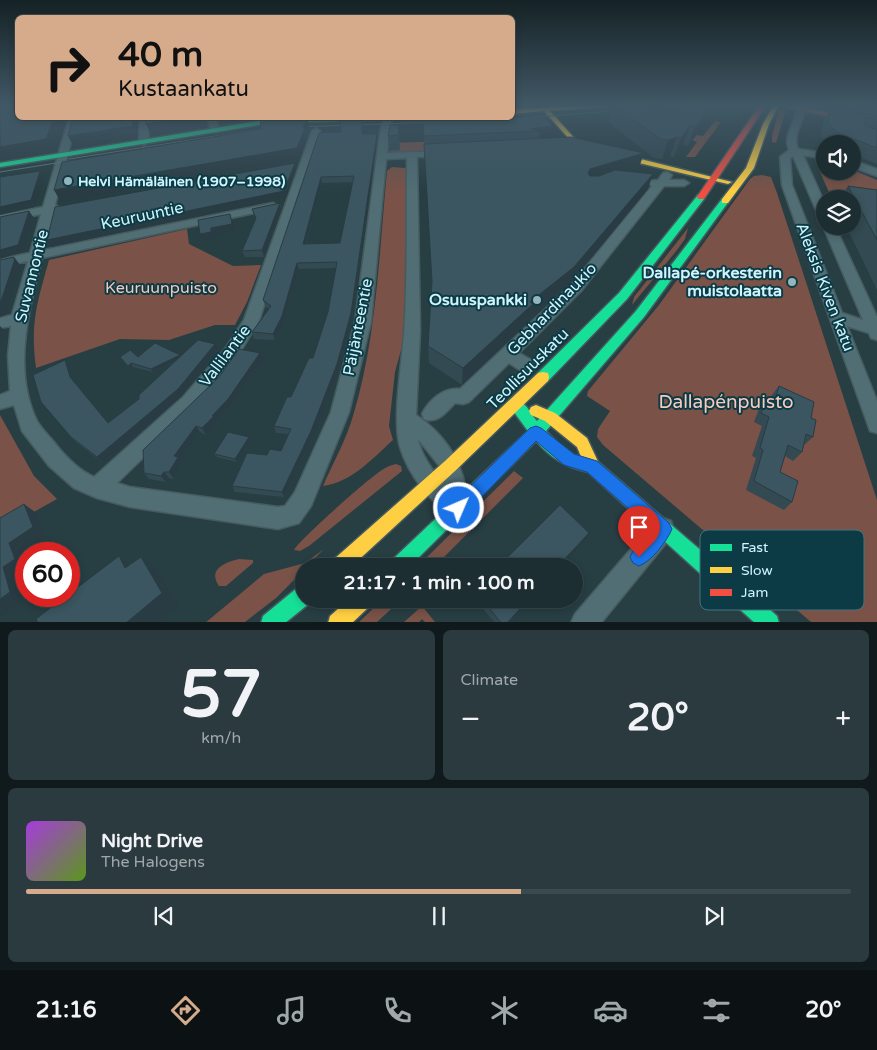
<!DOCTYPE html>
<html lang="en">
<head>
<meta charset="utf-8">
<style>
  :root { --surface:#1d2e32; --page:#2a3a3e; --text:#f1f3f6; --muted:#a0a8ac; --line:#3b4a4d; --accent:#d6ab8b }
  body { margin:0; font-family:"Varela Round",sans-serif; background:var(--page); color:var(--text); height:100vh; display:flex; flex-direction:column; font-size:19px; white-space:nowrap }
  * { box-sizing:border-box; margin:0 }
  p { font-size:16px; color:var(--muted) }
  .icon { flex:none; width:28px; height:28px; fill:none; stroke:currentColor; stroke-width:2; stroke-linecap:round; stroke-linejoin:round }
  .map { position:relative; height:622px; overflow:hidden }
  .panel { display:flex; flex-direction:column; gap:8px; padding:8px; background:#10191c; flex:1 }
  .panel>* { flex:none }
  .guide { position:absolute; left:15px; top:15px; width:500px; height:105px; border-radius:8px; box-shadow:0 2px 8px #0003,0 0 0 1px var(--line); background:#d6ab8b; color:#111; overflow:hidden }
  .controls { position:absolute; left:816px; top:135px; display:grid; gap:10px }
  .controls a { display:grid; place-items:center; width:45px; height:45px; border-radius:50%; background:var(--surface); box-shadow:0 2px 8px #0003,0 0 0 1px var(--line); font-size:25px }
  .speed { position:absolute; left:15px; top:542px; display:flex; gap:10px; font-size:25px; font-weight:700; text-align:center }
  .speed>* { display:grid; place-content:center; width:65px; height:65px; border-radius:50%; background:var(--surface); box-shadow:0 2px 8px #0003,0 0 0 1px var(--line); line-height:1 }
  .speed .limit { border:8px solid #d22; background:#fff; color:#111 }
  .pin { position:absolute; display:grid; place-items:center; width:42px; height:42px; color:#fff; margin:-51px -21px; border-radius:50% 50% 50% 0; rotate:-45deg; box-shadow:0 0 5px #0007 }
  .pin .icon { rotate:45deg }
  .me { position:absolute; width:55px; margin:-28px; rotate:45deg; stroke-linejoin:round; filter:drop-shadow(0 0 4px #0008) }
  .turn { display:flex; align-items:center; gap:18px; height:105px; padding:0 20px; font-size:22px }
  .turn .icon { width:65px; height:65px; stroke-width:2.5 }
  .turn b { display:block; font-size:35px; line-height:42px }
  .big { font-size:38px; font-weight:700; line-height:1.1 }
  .panel .card { flex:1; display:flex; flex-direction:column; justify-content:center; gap:8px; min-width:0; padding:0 18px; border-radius:8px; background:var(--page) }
  .panel .dial { align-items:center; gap:0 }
  .dial b { font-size:65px; line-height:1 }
  .song { display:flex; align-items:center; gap:15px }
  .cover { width:60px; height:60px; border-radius:8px; background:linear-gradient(135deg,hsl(280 70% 55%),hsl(90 70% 35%)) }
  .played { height:5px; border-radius:2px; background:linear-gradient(90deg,var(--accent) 60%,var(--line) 60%) }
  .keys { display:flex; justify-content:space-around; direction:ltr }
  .heat { display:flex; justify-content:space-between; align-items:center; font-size:28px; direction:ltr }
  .panel .tiles { flex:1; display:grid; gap:8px; grid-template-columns:1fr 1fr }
  .card:last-child { grid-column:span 2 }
  .trip { position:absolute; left:295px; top:558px; width:288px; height:50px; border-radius:25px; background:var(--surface); box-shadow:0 2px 8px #0003,0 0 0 1px var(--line); font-weight:700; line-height:50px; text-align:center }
  .tabs { display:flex; height:80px; justify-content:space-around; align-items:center; background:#0c1214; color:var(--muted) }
  .tabs .icon { width:35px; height:35px }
  .tabs .on { color:var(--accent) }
  .tabs b { font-size:22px; color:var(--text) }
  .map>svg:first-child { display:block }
</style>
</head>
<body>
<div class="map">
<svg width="877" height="623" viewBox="0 0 877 623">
  <rect width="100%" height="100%" fill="#273e43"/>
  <path fill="#7a5247" d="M779,109L786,110L776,143L772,142V136Z
    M715,121L721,122L695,157H686L697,142L692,140L696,135L703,136Z
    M472,140L477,149L395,153L388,151L390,143Z
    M816,163H825V171L853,170L877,180V206L852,199H832Z
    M392,167L405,168L408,171L407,289L403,343L395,372L389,426L393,440C372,459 352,482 323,486C333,463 346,440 353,416C377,337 379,253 387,171Z
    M762,175L771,177L777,193L877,500V622H811L603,445L597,437L598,429L610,411L587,396L588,391L659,305L750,179L754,176Z
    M688,228L685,239L677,250L632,305L634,297Z
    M187,229L189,244L233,266L261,265L247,302L235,325H215L169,340L120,339L36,368C30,324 37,303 49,260Z
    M0,415L34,476L57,499L0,531Z
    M396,464L401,466L402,471L309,546L300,551L294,550C299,540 370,477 382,470C386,467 391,465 396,464Z
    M514,471L523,478L435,566H418Z
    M324,549L307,566H304V570L276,598L245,622L205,623L264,574L305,563Z
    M239,559L253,560V563L226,586H219C207,569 226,562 239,559Z
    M383,599H402L377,622L358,623Z
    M422,606L435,622H425L422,619L419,622H404Z"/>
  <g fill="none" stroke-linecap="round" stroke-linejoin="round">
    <defs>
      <path id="street" d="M796,105H804C807,121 791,132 798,149L825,153V159L803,155L825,204V221L819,217L793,156L790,158L792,185L842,313L863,320L823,226L825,223V226H835L877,317V340L871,338L869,333L847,326L877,401V433L870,431L868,425L782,185L780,157L789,150C782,133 798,122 796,105Z
        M69,118H77L55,205L61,208L54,212L44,250L273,203L279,206L273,209L42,258C29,310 12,369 37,421C41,428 48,435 54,442C64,455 78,470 94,477L183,397L225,349L244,320L312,131L316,128L320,131L259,321L237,357L195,407L117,483L130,487L278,507L285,506L295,492L331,412L355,322L380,133L384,118H392L387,153L447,151V155L444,156L417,157L420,331L416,415C443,433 460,458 466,489C468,499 471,506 467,516L459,519C433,508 408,474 400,447C392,421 402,362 404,333C408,275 406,216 407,158L386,159L371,322L349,412L311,506L299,523L278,529L130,507L97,498L74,488L49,466L22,431L14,405L0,409V395L10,391L8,356L11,326L0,328V318L12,315L28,261L0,267V259L30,253L41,214L0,223V215L43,207ZM418,439L441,468L444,482C433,473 421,454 418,439Z
        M140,118H148L149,142L144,145L139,142Z
        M207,118H215L219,130L218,132H212Z
        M852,160L877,169V176L852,167Z
        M667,172L672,175L669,180H684L689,183L684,186H664L581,291L519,353L533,361L535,366L533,371C523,374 517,368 509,363L469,402L463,404L455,403C446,412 438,424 424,419L422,414C429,400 444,387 460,389L571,285L652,186L648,183L649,181L658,180L663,173Z
        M663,518L671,521L674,529L671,537L601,623H571L575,614L655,521Z"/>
      <path id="fast" d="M325,118H377L374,120L271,123L0,167V163L271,119Z
        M701,194L704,195V199L627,299L548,381L543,382L538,381L537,377L538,373L619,293L698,195Z
        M725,198L729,201L644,317L546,431L560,445L574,455L597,461L777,616L779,623H755L588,472C565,467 551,458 536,441L410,566H389L392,560L528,431L511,408L509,404L511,400C523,396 530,413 537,421L636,311L722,199Z
        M304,586V599H312L311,602L285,623H261L263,616L297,588Z"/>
      <path id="slow" d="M586,105H607L604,107L550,111L575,139L589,146L732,182L728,184L584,150L571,141L544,111L512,114V110Z
        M773,106L778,107L769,124L754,168L728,203H722V199L746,168L763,124Z
        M543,372L548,373L549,377L548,381L455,471L352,566H330L333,560L445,461L538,373Z
        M536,405L555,413L587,438L600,466L597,471L592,473L587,471L577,447L545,421L531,415L529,411L531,407Z
        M349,599H372L370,606L352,623H328L330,616Z"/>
      <path id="jam" d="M760,105H766L704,199H698L697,197Z
        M774,105H784L877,122V126Z"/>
    </defs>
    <use href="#street" stroke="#465b60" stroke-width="3"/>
    <use href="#fast" stroke="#465b60" stroke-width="3"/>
    <use href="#slow" stroke="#465b60" stroke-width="3"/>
    <use href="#jam" stroke="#465b60" stroke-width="3"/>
    <use href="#street" fill="#516e74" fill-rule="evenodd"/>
    <use href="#fast" fill="#16e098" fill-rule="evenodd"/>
    <use href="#slow" fill="#ffcf43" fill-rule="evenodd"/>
    <use href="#jam" fill="#f24e42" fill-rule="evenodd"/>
    <path stroke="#60777d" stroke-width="1" d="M786,105L843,115
      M530,118L674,105
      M295,127L437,122
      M69,159L274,127
      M0,172L75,160"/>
  </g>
  <path fill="#334a53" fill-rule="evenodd" d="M0,105H18L53,150L0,159V109H1Z
    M612,105L650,108L666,111H677L682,105H714L708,120L688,146L683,145L674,157L670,156L662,159L654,158L608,122Z
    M822,105H877V164L852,154V144H829L821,136L824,119L830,110L827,109L829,106Z
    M545,114L544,117L552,138L644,153L639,167L627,171L648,189L570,284L531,316L530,321L462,385L429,363L428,346L432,288L423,120L512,118Z
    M362,119V134H377V139L352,319L339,371L313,438L284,497L235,492L232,486L267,455L281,451L289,434L276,433L274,426L313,358L328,312L336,268L299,269L284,322L275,340L254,339L252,332L269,309L266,307L263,300L341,132ZM353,182L340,243L306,244L322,183Z
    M399,135L400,150L389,151L388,136Z
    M848,186L877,190V290L846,226H852V199H839Z
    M280,203L281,210L264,257H245L242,251L256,219L252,209Z
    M218,351L182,396L103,463L77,443L71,437L65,360L70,367L75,383L108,423L139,399L175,362L153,372L133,367L131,369L120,357H138L180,355L181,356Z
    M263,360L231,406L216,421L217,423L206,435L200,432L180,460L182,463L174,479L169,478L166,482L149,479L144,473Z
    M779,386L811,418L813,437L804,445L802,452L793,461L785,456L780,472L792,502L784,510L746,490L756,458L752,456L762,426L754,422L760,406L767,397L771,398L772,395Z
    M249,437L251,440L237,462L216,457L214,454Z
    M475,599H532L510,623H495Z"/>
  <path fill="#293c43" d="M713,105H714L708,120L688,146L695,127Z
    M545,114L543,126H553L551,139L538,140L540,131L531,129Z
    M54,118H63L53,150L0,159V147Z
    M133,118H137V137L74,147L68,136Z
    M191,118H206H205L208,126L151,135L146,124Z
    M217,118H241V120L219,124Z
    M307,118H308L309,126L307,134V138L300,158L61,202L54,190L303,128Z
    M690,126L683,145L674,157L681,138Z
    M377,134V139L352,319L339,371L313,438L284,497L282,492Z
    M677,137L670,156L662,159L668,140Z
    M644,153L639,167L586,183L588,173L590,169Z
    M295,163L296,168L286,197L51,247L47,240Z
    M40,171L44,177L35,207L0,215V207Z
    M653,174L648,189L570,284L531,316L530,321L462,385L463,368L530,302Z
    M321,177L322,183L304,250L303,244Z
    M280,203L281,210L264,257L262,250Z
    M29,211L34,218L23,252L0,259V250Z
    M230,214L234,230L213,235L214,238L203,241L200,234L211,228Z
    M14,257L21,266L5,315L0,317V304Z
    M297,263L299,269L284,322L275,340L273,334Z
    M0,326L3,329L2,345H0Z
    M215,344L218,351L182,396L103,463L97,457Z
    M260,353L263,360L231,406L216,421L217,423L206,435L202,428Z
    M180,355L182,358L153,372L151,369Z
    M65,360L70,367L75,383L70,377Z
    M131,363L133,367L131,369L128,366Z
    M196,426L200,432L180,460L182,463L174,479L169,472L174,456Z
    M249,437L251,440L237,462L235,459Z
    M164,472L169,478L166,482L161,476Z
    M24,504L35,512L45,536L22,551L26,564V568L16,575L24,599L0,616V599L3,567L9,543Z
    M589,533L585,540L561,566H558Z
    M119,556L136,570L125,568Z
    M141,557L157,571L178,606L158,623H126Z
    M529,599H532L510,623H507Z"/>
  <path fill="#3b5660" stroke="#293c43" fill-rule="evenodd" d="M14,105H18V118H54L46,139L0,147V109L12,108L14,106Z
    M612,105H645L650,108L666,111H677L682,105H713L695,127L690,126L681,138L677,137L668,140L661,139Z
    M868,105H877V106Z
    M831,108L877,116V119L866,117L864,125L877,130V148L838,133L828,124Z
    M545,114L543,116L553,126L531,129L540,131L424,136L423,120L512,118Z
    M73,118H133V126L68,136Z
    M146,118H191L146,124Z
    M260,118H307L303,128H305L297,148L54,190L62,162L261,129Z
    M362,119V134H377L351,313L337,364L311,431L282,492L232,486L247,453L267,455L270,449L281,451L291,429L274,426L287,397H291L309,358H313L328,312L337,262L297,263L282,316L273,334L252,332L271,306L263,300L319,133L341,132L340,120ZM354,176L340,243L303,244L321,177Z
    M390,125H398L399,135L388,136Z
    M571,137L644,153L590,169L588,173L590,176H599L615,170L653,174L574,267L530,302L533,304L463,368L428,346L432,282L424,144Z
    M295,163L284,191L47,240L55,207Z
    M40,171L31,200L0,207V177Z
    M848,186L877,190V240Z
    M280,203L262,250L242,251L256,218L252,209Z
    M29,211L18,245L0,250V217Z
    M230,214L232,224L211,228V232L200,234L198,220Z
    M14,257V259H15L0,304V260Z
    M198,340L215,344L178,389L97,457L71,437L41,402L33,375L65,360L70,377L108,423L139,399V395Z
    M155,343L180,355L151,369L131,363L128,366L120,357L130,350L138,357Z
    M239,349L260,353L228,399L212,416H214L202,428L196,426L174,456L178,457L169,472H164L161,476L144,473L143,450L219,377Z
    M779,386L814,402L811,418L816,420L813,437L806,434L802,452L788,445L780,472L798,481L792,502L754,481L763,450L760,448L769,417L761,413L767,397L775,400Z
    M228,432L249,437L235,459L214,454Z
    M24,504L33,527L9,543L15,559L3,567L10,592L0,599V518Z
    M560,505L589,533L558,566H499Z
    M119,556L125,568L141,557L162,593L126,623H38L36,619L66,596H69V594Z
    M482,599H529L507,623H501Z"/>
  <linearGradient id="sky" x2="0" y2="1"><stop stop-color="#152225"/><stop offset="0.55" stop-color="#415866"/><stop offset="1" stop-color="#415866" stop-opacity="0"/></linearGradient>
  <rect width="877" height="192" fill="url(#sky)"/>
  <path fill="#1a73e8" stroke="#114b97" d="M536,426L541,428L574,454L597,461L669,523L672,529C667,541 652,561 639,566L633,563L630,557L633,551L652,529L587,472L564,465L536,441L465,514L459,516L453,514L451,508L453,503L530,428Z"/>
  <g fill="#94b5bd" stroke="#0d3b45" stroke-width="2">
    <circle cx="68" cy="181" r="5"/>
    <circle cx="792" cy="282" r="5"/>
    <circle cx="537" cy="300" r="5"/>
  </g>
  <g text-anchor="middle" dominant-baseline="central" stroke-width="4" stroke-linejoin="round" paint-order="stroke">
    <g font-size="14" font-weight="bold" fill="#cef5ff" stroke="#0d3b45" text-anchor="start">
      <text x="78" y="181">Helvi Hämäläinen (1907–1998)</text>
    </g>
    <g font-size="16" fill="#cef5ff" stroke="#0d3b45">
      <text transform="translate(142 216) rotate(-12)">Keuruuntie</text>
      <text transform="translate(32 276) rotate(-76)">Suvannontie</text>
      <text transform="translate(825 287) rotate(69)">Aleksis Kiven katu</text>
      <text transform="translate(552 309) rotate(-46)">Gebhardinaukio</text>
      <text transform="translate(358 327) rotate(-79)">Päijänteentie</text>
      <text transform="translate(225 356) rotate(-53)">Vallilantie</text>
      <text transform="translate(528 369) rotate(-45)">Teollisuuskatu</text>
    </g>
    <g font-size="16" font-weight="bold" fill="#cef5ff" stroke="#0d3b45" text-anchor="end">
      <text x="782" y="273">Dallapé-orkesterin<tspan x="782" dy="18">muistolaatta</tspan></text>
      <text x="527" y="300">Osuuspankki</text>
    </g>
    <g font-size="16" fill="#f6cabe" stroke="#0d3b45">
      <text x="161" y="288">Keuruunpuisto</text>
    </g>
    <g font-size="19" fill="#f6cabe" stroke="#0d3b45">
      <text x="726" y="402">Dallapénpuisto</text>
    </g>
  </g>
  <rect x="700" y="530" width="164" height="80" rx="8" fill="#0d3b45" stroke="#47737d" stroke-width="1"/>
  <rect x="710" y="544" width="22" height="7" fill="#16e098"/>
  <rect x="710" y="567" width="22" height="6" fill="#ffcf43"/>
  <rect x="710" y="589" width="22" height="7" fill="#f24e42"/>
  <g font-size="14" fill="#cef5ff">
    <text x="741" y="552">Fast</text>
    <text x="741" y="575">Slow</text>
    <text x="741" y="597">Jam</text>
  </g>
</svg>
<div class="controls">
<a><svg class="icon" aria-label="sound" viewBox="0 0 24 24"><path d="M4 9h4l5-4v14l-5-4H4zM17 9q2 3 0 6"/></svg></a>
<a><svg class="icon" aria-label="layers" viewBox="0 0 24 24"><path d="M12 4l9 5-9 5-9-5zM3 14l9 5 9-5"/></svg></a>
</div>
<div class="speed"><div class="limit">60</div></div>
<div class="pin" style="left:639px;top:557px;background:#d93025"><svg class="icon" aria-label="arrive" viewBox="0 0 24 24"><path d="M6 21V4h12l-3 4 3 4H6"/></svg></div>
<svg class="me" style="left:459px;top:508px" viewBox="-20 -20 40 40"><circle r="17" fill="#1a73e8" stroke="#fff" stroke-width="3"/><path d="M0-11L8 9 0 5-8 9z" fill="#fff"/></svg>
<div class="trip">21:17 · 1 min · 100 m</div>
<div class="guide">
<div class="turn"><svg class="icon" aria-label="right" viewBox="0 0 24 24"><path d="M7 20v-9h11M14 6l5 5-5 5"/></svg><div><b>40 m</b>Kustaankatu</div></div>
</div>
</div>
<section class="panel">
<div class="tiles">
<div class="card dial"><b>57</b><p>km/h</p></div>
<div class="card"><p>Climate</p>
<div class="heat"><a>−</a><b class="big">20°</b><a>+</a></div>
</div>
<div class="card">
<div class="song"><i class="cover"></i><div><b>Night Drive</b><p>The Halogens</p></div></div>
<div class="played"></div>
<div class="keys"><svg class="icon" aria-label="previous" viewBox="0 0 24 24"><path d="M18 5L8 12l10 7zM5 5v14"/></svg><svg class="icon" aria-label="pause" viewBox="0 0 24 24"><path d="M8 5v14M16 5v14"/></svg><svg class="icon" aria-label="next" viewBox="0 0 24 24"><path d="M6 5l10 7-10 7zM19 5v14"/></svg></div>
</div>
</div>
</section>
<nav class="tabs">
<b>21:16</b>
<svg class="icon on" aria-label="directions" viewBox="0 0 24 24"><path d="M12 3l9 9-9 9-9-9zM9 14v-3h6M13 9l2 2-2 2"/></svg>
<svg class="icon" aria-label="music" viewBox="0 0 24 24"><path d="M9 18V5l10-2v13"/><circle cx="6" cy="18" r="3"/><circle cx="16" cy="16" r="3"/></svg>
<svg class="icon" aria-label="phone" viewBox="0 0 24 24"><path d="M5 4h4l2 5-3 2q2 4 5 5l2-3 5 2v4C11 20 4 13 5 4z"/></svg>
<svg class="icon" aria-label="climate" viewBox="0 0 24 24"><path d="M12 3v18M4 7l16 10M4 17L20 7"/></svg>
<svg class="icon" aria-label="car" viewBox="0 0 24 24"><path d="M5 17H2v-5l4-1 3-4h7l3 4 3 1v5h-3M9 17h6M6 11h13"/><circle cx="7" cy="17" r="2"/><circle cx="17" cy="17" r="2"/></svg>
<svg class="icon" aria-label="filters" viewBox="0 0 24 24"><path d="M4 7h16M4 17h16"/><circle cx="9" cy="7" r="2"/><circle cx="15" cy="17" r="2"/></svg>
<b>20°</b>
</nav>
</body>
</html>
